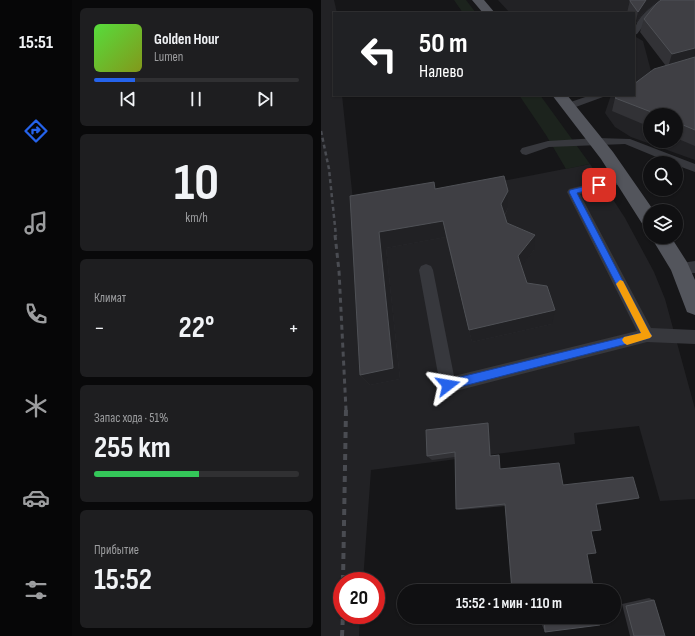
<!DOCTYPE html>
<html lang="ru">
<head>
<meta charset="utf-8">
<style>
  :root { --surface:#101012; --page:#1e1e20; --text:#f1f3f6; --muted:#9c9d9f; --line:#303032; --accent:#2563eb }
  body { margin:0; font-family:"Sofia Sans Condensed",sans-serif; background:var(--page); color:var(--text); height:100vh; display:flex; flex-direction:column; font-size:15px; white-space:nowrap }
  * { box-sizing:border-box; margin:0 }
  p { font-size:13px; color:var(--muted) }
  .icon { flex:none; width:22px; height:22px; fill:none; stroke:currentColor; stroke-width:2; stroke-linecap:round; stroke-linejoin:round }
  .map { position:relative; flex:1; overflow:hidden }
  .panel { display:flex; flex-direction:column; gap:8px; padding:8px; background:#09090a; width:249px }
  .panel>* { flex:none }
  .hud { position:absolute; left:12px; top:12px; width:302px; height:84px; border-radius:0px; box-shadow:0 1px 3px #0004,0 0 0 1px var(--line); background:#202124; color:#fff; overflow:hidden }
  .tools { position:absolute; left:322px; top:108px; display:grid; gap:8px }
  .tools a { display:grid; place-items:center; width:40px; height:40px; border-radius:50%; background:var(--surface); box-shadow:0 1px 3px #0004,0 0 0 1px var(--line); font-size:20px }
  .speed { position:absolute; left:12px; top:572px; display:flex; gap:8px; font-size:20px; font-weight:700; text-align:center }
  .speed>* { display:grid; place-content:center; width:52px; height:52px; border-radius:50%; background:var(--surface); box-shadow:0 1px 3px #0004,0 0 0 1px var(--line); line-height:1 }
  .speed .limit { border:6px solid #d22; background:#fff; color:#111 }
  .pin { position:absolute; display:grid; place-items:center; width:34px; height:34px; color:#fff; margin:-17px; border-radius:8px; box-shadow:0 2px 6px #0006 }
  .me { position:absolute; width:44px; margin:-22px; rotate:76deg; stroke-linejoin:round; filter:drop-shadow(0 0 3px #0008) }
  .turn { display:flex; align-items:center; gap:14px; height:84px; padding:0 20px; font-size:18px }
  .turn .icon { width:52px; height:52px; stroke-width:2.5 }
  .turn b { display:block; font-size:28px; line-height:34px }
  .big { font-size:30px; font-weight:700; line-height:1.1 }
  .panel .widget { flex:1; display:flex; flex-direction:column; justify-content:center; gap:6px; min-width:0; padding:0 14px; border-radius:6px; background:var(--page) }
  .panel .dial { align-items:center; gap:0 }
  .dial b { font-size:52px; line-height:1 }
  .song { display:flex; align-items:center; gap:12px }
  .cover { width:48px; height:48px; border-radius:6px; background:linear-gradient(135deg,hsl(110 70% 55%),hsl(70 70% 35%)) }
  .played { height:4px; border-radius:2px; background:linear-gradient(90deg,var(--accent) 20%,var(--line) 20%) }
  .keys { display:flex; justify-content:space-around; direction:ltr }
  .heat { display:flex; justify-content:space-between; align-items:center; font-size:22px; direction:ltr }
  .charge { height:6px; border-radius:3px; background:linear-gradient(90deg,#34c759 51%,var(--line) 0) }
  .trip { position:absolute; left:76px; top:584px; width:224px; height:40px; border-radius:20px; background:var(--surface); box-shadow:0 1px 3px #0004,0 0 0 1px var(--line); font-weight:700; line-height:40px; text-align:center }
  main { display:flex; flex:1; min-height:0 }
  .tabs { display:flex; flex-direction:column; width:72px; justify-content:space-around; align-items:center; background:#060607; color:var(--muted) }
  .tabs .icon { width:28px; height:28px }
  .tabs .selected { color:var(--accent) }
  .tabs b { font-size:18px; color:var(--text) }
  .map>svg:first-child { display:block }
</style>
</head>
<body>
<main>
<nav class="tabs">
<b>15:51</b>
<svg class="icon selected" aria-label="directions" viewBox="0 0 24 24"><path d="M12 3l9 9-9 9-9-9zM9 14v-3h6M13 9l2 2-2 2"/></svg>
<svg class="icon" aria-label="music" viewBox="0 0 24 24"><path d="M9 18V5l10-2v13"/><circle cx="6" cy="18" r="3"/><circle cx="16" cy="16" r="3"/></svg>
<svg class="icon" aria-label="phone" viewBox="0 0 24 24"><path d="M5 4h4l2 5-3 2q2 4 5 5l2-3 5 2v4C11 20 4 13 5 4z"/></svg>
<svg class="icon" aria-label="climate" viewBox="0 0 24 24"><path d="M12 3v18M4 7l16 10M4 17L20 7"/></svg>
<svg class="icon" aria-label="car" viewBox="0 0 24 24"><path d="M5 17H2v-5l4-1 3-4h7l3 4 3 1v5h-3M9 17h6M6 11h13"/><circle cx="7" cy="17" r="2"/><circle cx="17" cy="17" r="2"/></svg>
<svg class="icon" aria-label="filters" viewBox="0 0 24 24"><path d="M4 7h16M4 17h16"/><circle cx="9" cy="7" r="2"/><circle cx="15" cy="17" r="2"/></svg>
</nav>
<section class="panel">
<div class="widget">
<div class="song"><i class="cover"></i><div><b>Golden Hour</b><p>Lumen</p></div></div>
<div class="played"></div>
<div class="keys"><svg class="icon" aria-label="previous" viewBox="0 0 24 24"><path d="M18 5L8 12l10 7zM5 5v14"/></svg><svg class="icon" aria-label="pause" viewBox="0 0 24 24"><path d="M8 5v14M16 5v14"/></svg><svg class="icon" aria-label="next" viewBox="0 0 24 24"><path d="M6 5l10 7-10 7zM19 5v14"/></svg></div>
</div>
<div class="widget dial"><b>10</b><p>km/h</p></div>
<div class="widget"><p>Климат</p>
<div class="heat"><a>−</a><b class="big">22°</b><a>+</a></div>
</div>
<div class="widget"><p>Запас хода · 51%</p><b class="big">255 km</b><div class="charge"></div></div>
<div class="widget"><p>Прибытие</p><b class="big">15:52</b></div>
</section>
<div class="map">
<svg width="374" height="636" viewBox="0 0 374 636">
  <rect width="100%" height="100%" fill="#161618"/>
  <path fill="#222225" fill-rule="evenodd" d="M0,0H13L16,13H13V95H21L33,210L269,164L304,218L333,272L344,299L374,409V499L339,501L318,426L253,433L254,444L50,470L42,581H21V615H39L38,636H0Z
    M177,0H374L330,27L313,23V13H189Z
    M315,37L322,41L330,71L340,80L374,123V160L310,137L294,127L284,113L290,95H313V42ZM329,115H355V141H329Z"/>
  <path fill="#1c231d" d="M133,0H145L155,13H142Z
    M198,95H219L269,164L245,169L225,135Z"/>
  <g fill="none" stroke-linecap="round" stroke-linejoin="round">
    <path fill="#37383d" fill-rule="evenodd" d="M340,0H349L330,16L316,34L313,35C313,20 328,8 340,0Z
      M270,95H284L282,97L252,108H244L243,106L244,104Z
      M276,138L309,139L374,164V172L355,165V163H350L304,144L228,147L205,155L201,154L199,151L201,148L227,141Z
      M303,175L307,176L309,179L307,182L259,194L330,328L374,330V344L326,342L127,393L121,391L119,385L98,270L100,266L105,264L110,266L112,270L133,376L316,331L246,192L248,189Z
      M374,261V273L359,274L354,272L352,268L354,264Z"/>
    <path fill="#53555c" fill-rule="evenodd" d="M151,0H163L174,13H162Z
      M231,95H246L292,152L333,211H329V227L322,225L280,159Z
      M330,237H350L366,262L374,280V315L366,312L350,270Z"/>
    <path stroke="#4a4c52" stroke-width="2.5" stroke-dasharray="4 3" stroke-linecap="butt" d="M0,131L8,169L15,236"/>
    <path stroke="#4a4c52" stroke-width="3" stroke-dasharray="5 4" stroke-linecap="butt" d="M14,235L18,271L25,410"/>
    <path stroke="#4a4c52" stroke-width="4" stroke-dasharray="6 5" stroke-linecap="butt" d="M22,581L25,409
      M21,636L22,615"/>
  </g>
  <path fill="#323236" d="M309,0H338L321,14L314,25L313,24V13H306Z
    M374,0V146L355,138V115H329V127L291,111L294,98L345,66L319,32L323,19Z
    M187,191V208L184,215L186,223L213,250L200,266L206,283L231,324L151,342L125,237L65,248L79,379L49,385L39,375L29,196Z
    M168,430L170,456L180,469L242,485L318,498L309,500L275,505L184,506L138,510L135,509L134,457L111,460L106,456Z
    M328,598L333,600L344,636H309L301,604Z
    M221,617H277L224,632L221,625Z"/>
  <path fill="#212124" d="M325,0H338L321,14L314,25L317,12Z
    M374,48V60L347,67L351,54Z
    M187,191V208L180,221V204Z
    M122,221L125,237L65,248L79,379L49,385L39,375L58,232Z
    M214,235L213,250L196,272L197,256Z
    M234,310L231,324L151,342L148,330Z
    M167,423L168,430L170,461L169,456Z"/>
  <path fill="#3f3f44" stroke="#4f5156" d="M309,0H325L317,12L309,1Z
    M340,0H374V48L351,54L323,19L335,4Z
    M374,57V130L355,122V115H338L294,98L298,95H313V84L333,69Z
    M183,176L187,191L180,204L186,223L214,235L197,256L206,283L226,286L234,310L148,330L122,221L58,232L72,368L39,375L29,196L113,182L114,189Z
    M167,423L169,456L178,455L179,469L238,463L242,485L312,477L318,498L275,504L280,530L270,531L275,553L266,554L273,591H191L184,504L135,509L134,452L106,456L105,430Z
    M333,600L344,636H313L305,606Z
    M194,617H220L194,620Z
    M223,617H277L279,625L224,632Z"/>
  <path fill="#2563eb" stroke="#184099" d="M278,183H280V187L256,193L329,333L331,336L329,338L127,390L123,388L122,385L123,382L127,380L320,333L248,192L249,190Z"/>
  <path fill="#f59e0b" d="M299,280L302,281L329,333L331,336L329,338L306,345L303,343L301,340L303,337L320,333L295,284Z"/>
</svg>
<div class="tools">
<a><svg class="icon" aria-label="sound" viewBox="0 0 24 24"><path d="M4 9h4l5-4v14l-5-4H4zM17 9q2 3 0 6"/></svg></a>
<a><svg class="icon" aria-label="search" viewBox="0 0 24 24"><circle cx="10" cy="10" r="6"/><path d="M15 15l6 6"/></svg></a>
<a><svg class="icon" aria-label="layers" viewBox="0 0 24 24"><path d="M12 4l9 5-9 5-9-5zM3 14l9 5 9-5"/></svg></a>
</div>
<div class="speed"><div class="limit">20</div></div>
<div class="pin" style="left:278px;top:185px;background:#d93025"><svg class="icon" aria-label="arrive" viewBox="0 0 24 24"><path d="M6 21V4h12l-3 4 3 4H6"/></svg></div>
<svg class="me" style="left:127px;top:385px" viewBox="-20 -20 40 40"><path d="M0-17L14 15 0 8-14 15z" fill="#2563eb" stroke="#fff" stroke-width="4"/></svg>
<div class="trip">15:52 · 1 мин · 110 m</div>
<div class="hud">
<div class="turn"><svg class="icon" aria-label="left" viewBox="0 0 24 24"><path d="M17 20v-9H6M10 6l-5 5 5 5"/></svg><div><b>50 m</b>Налево</div></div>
</div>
</div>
</main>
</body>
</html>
